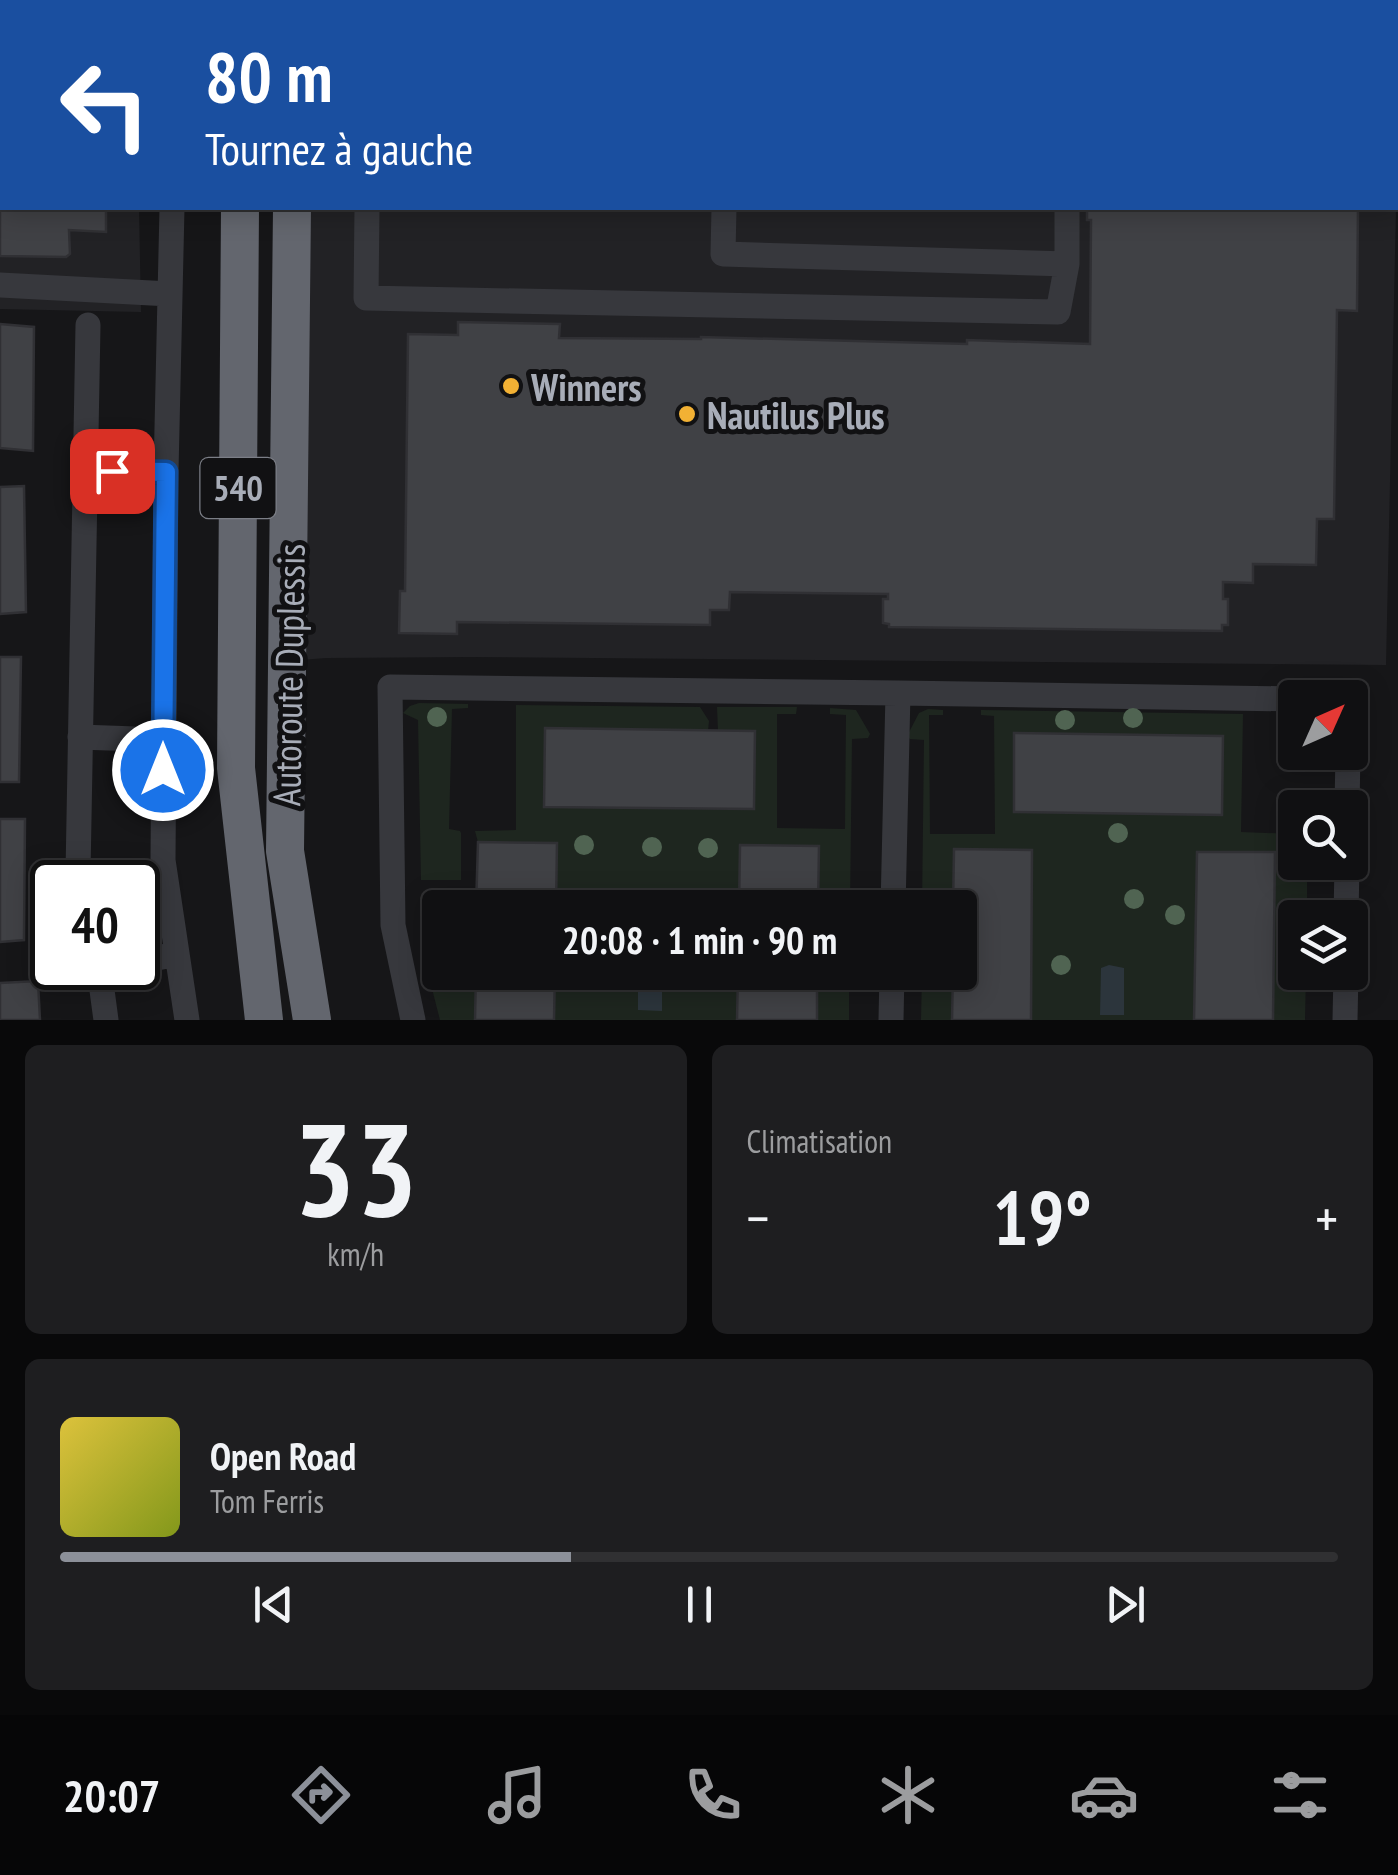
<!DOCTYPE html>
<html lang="fr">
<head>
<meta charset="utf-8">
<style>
  :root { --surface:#101012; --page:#1e1e20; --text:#f1f3f6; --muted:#9c9d9f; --line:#303032; --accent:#8c9099 }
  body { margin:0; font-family:"PT Sans Narrow",sans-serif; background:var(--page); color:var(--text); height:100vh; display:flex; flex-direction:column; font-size:38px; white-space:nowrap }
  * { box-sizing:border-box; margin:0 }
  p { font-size:32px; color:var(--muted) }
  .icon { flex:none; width:55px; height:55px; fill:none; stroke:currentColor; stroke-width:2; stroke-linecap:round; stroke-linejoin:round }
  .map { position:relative; height:1020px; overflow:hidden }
  .side { display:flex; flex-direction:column; gap:25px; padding:25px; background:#09090a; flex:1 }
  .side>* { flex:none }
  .guide { position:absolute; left:0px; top:0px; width:1400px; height:210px; box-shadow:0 5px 25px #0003,0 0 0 2px var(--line); background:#1a4fa0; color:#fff; overflow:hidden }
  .needle { width:65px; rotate:45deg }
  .tools { position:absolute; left:1278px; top:680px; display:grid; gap:20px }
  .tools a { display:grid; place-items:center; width:90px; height:90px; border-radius:10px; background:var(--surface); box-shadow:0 5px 25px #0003,0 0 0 2px var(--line); font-size:50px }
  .speed { position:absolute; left:30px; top:860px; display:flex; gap:20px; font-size:50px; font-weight:700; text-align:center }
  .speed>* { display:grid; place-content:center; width:130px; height:130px; border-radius:50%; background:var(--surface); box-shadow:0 5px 25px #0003,0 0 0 2px var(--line); line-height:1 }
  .speed .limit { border:5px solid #111; border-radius:15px; background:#fff; color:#111 }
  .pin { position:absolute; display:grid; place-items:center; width:85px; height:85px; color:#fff; margin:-42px; border-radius:20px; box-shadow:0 5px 15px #0006 }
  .me { position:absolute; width:110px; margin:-55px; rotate:0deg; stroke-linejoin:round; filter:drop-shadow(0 0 8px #0008) }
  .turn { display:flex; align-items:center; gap:35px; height:210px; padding:0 40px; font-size:45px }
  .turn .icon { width:130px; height:130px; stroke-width:2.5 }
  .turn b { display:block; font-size:70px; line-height:85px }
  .big { font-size:75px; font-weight:600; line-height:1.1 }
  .side .tile { flex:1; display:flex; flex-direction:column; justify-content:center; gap:15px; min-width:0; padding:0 35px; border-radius:15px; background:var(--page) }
  .side .dial { align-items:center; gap:0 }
  .dial b { font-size:130px; line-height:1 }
  .song { display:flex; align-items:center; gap:30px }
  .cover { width:120px; height:120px; border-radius:15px; background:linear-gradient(135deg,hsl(50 70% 55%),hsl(70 70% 35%)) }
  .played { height:10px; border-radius:5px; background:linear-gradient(90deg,var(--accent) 40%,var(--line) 40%) }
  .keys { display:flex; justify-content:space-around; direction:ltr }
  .heat { display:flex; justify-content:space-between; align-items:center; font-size:55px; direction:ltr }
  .side .tiles { flex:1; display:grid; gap:25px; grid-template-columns:1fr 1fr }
  .tile:last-child { grid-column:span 2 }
  .trip { position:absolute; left:422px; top:890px; width:555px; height:100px; border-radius:10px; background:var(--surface); box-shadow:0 5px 25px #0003,0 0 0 2px var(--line); font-weight:600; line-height:100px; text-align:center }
  .tab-bar { display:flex; height:160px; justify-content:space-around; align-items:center; background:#060607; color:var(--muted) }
  .tab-bar .icon { width:70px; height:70px }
  .tab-bar .active { color:var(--accent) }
  .tab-bar b { font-size:45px; color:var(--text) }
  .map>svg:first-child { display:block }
</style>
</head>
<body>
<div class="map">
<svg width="1398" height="1020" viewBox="0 0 1398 1020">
  <rect width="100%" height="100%" fill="#161618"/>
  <path fill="#222225" d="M0,0H105L107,2H2V208H139L141,312L0,309Z
    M293,0H1398V117V2H293Z
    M292,208H1396L1386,665L469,657L326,658L288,661Z"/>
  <path fill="#1e261f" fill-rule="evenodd" d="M419,703L468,704V708L452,709L449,829L460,831L461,833V880H421L418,720L403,713L410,706Z
    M516,705L700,707L709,721L708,731L545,728L544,807L753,809L718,731L717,707H797L796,714H777V828L845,829L846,715L830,714V708L856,710L870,734L868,738L852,739L850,907H818L819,846L740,845L739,907H556L557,844L478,842L475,831L516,830Z
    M928,709L943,710V715H929L930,834H995L994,716L981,715V710L1243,714L1241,832L1295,834V862L1307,863V917L1295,918V972L1306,973L1305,1020H1273L1275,853L1197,852L1194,1020H921L922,973L960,972V908L922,907L924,740L910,739L907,736L919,713ZM1015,733L1222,815L1014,812Z
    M423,892H477L476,907L440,908V972L476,973L475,1020H440L429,977Z
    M555,973H738L737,1020H554Z
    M817,973H849V1020H817Z"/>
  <path fill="#2c353c" d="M1109,965L1124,968V1015H1100L1101,968Z
    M638,973H662V1011L638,1010Z"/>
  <path fill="#404145" stroke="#303034" stroke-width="2.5" d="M1089,0H1377V2H1089Z
    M0,3H2V147H0Z
    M0,147H2V208H106V232L69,230L70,254L66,257L0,256Z
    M1087,208H1358L1357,311L1337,310L1334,519H1317L1316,565L1253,564V583L1223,582V599H1228V625H1222V631L889,627V624L883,623V599H888V594L730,592L729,610H710V625L457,622V634L399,633L400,591H405L408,334L458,335V322L560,324L559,338L701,339V337L967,344V340L1090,344L1091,220H1087Z
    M0,324L34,327L33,451L0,448Z
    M24,486L26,612L0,614V487Z
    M0,657H21L19,782H0Z
    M545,728L755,731L754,809L544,807Z
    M1014,733L1223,736L1222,815L1014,812Z
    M0,819H25L24,940L0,942Z
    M478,842L557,843L556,908H476Z
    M740,845L819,846L818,908H739Z
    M954,849L1032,850L1031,1020H952L953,972H960V908H953Z
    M1197,852H1275L1273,1020H1194Z
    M476,972H555L554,1020H475Z
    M738,972H817V1020H737Z
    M38,981L40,1020H0V983Z"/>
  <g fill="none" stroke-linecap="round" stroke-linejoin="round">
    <path stroke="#37383d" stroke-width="25" d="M142,0L144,2
      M1059,0V2
      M368,2V0
      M727,2V0
      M1033,2V0
      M172,208L166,472L163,860L187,1020
      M367,208L366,298L1058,312L1067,264L723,254L724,208
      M1067,208V264
      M0,285L170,294
      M85,471L166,472
      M80,737L163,740
      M1347,808L1348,752
      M80,882L78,873L88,325
      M893,908L898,693L1295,699
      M1346,918L1347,862
      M138,962L176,954
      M99,968L106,1020
      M413,1020L393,925L390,687L898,693
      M891,1020L892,972
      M1345,1020L1346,972"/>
    <path stroke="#63666e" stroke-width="38" d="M241,2V0
      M293,2V0
      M240,208L236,768L264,1020
      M292,208L285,851L312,1020"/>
  </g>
  <g fill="#506452">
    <circle cx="437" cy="717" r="10"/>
    <circle cx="1133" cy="718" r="10"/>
    <circle cx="1065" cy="720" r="10"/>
    <circle cx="1118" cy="833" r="10"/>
    <circle cx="584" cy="845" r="10"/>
    <circle cx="652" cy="847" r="10"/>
    <circle cx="708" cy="848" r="10"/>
    <circle cx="1134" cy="899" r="10"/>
    <circle cx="1175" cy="915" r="10"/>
    <circle cx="1061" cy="965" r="10"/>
  </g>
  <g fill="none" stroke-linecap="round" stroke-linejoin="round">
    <defs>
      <path id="route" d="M112,471L166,472L163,770"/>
    </defs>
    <use href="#route" stroke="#114b97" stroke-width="25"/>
    <use href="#route" stroke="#1a73e8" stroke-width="18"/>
  </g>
  <g fill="#f2b134" stroke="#111113" stroke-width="4">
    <circle cx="511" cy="386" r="10"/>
    <circle cx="687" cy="414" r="10"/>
  </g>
  <g text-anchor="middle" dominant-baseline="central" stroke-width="10" stroke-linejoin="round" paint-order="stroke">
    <rect fill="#111113" stroke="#7b7e86" stroke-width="2.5" x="200.5" y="458" width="75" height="60" rx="8"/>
    <g font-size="35" font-weight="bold" fill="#a8adb8">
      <text x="238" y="488">540</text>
    </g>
    <g font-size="38" font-weight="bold" fill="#a8adb8" stroke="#111113" text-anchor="start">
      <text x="531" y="386">Winners</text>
      <text x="707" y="414">Nautilus Plus</text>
    </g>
    <g font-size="38" fill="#a8adb8" stroke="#111113">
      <text transform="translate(288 675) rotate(-89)">Autoroute Duplessis</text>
    </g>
  </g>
</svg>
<div class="tools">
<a><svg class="needle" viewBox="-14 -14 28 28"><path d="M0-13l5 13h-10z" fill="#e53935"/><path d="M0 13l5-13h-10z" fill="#9c9d9f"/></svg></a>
<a><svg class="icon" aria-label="search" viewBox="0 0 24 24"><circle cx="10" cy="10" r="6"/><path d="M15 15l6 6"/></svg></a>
<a><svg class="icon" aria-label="layers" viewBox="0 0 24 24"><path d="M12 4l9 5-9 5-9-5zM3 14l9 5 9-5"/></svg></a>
</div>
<div class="speed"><div class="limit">40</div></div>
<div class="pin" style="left:112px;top:471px;background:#d93025"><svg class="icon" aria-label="arrive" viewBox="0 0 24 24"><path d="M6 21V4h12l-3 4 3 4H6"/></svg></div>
<svg class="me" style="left:163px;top:770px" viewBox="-20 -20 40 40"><circle r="17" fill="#1a73e8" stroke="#fff" stroke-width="3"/><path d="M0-11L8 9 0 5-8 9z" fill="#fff"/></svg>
<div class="trip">20:08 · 1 min · 90 m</div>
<div class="guide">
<div class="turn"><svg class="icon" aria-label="left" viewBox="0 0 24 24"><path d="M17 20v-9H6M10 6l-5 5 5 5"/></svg><div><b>80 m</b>Tournez à gauche</div></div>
</div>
</div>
<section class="side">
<div class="tiles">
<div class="tile dial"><b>33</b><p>km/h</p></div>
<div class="tile"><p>Climatisation</p>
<div class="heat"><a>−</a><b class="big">19°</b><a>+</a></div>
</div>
<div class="tile">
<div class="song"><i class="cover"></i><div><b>Open Road</b><p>Tom Ferris</p></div></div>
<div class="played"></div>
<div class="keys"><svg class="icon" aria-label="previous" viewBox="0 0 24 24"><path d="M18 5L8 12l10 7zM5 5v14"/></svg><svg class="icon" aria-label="pause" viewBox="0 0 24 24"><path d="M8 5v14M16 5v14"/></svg><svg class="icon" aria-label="next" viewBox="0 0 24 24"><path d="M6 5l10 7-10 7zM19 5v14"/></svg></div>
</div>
</div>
</section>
<nav class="tab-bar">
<b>20:07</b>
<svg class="icon active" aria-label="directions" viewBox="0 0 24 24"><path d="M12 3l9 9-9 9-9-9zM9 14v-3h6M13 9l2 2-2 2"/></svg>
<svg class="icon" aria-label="music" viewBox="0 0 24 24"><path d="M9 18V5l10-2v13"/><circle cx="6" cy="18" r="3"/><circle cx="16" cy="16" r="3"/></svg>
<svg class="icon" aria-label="phone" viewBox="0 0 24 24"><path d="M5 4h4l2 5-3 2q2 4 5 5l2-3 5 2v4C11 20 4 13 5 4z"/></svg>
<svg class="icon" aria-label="climate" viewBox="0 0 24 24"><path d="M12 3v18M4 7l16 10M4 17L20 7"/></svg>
<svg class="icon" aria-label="car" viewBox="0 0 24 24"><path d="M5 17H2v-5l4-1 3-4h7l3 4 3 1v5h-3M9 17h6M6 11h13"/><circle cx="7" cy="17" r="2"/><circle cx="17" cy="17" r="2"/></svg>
<svg class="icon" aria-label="filters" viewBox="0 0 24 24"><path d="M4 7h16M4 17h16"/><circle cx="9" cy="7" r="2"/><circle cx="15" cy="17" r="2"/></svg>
</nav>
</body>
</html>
